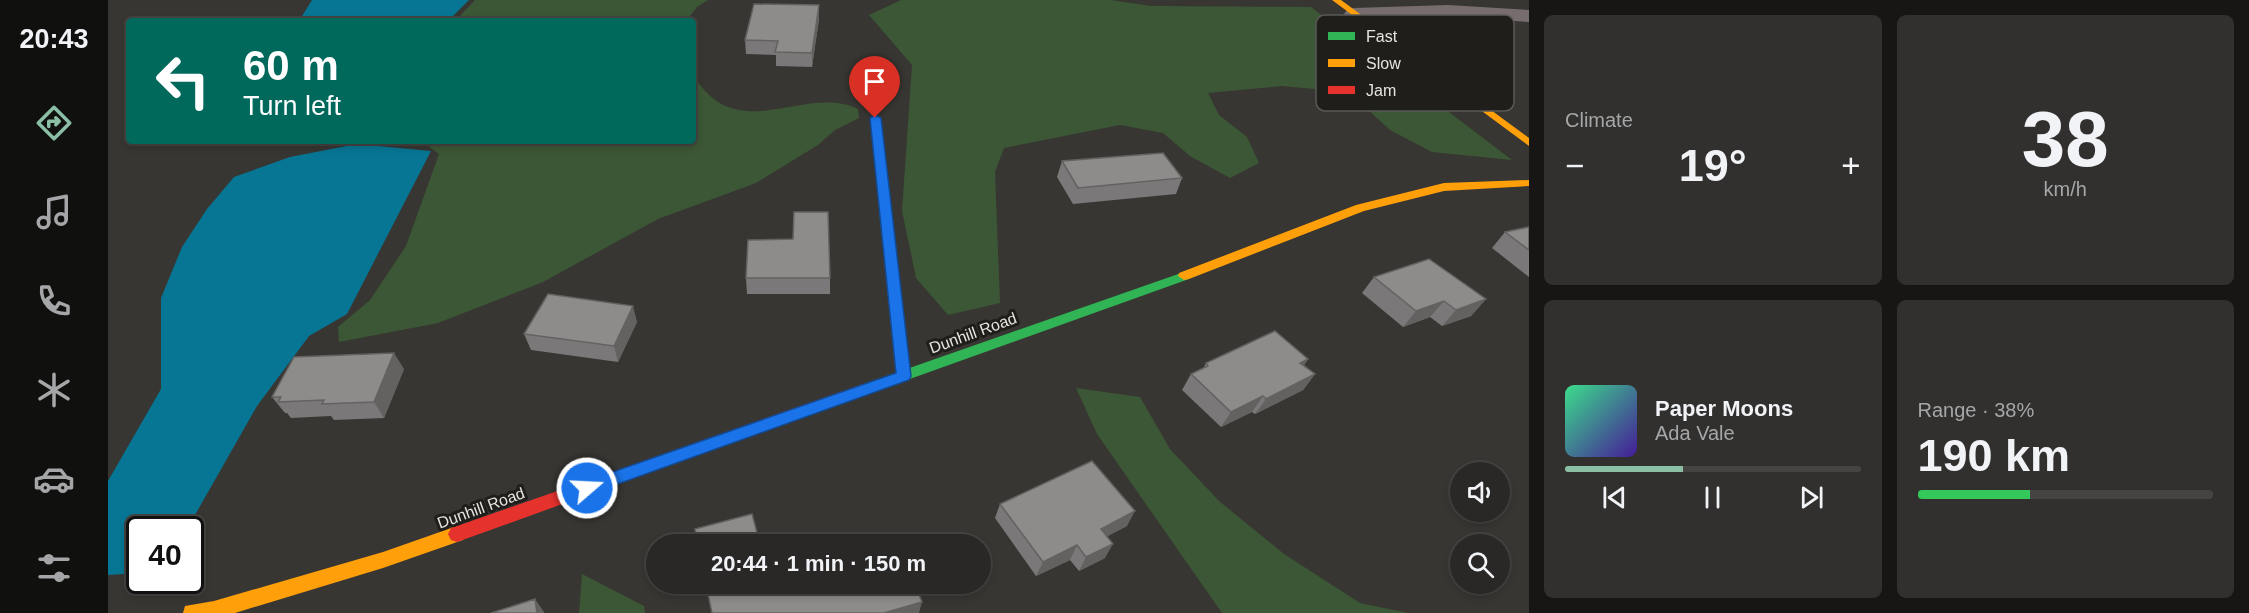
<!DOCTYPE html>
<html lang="en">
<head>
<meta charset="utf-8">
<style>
  :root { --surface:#292826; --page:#31302e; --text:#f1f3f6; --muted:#a5a6a7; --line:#454443; --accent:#8abfa5 }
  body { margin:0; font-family:Arial,sans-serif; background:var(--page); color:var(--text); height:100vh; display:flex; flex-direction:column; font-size:22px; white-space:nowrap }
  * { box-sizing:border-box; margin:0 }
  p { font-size:20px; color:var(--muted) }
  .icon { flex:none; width:33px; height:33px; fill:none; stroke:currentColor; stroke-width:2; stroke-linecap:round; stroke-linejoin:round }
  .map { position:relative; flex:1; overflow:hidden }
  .panel { display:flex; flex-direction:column; gap:15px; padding:15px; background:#171615; width:720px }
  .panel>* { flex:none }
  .hud { position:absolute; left:18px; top:18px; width:570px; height:126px; border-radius:6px; box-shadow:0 3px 9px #0003,0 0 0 2px var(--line); background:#00695c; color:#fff; overflow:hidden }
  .buttons { position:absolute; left:1342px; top:462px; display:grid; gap:12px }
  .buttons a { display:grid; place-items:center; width:60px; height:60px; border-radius:50%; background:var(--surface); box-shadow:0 3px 9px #0003,0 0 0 2px var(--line); font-size:30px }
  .speed { position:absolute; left:18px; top:516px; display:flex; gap:12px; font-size:30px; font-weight:700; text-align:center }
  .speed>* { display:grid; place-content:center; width:78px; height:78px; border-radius:50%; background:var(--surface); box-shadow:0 3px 9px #0003,0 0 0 2px var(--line); line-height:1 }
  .speed .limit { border:3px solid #111; border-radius:9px; background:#fff; color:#111 }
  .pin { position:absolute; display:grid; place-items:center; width:51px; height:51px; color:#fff; margin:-62px -26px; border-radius:50% 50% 50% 0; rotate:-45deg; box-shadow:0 0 6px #0007 }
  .pin .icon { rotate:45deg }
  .me { position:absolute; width:66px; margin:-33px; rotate:71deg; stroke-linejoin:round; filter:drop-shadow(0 0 4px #0008) }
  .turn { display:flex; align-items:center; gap:21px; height:126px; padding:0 18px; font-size:27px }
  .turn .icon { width:78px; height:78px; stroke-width:2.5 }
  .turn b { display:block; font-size:42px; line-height:51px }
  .big { font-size:45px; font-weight:700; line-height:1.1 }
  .panel .card { flex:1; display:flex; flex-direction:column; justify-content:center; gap:9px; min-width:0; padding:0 21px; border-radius:9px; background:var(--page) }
  .panel .dial { align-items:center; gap:0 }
  .dial b { font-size:78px; line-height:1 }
  .song { display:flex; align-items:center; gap:18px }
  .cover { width:72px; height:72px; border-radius:9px; background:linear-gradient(135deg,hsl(150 70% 55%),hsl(260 70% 35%)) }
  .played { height:6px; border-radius:3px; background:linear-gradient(90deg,var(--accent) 40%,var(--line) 40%) }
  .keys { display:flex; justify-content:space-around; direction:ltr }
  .heat { display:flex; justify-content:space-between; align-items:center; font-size:33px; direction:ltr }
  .charge { height:9px; border-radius:4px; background:linear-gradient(90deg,#34c759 38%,var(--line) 0) }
  .panel .tiles { flex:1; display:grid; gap:15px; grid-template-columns:repeat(2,1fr) }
  .trip { position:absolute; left:538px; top:534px; width:345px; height:60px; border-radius:30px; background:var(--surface); box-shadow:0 3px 9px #0003,0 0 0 2px var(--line); font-weight:700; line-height:60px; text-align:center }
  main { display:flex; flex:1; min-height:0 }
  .tabs { display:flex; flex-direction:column; width:108px; justify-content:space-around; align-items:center; background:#10100f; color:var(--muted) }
  .tabs .icon { width:42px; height:42px }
  .tabs .selected { color:var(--accent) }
  .tabs b { font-size:27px; color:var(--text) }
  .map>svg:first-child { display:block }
</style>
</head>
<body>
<main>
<nav class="tabs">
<b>20:43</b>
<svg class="icon selected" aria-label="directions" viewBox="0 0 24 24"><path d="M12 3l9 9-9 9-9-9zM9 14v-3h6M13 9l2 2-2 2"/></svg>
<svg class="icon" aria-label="music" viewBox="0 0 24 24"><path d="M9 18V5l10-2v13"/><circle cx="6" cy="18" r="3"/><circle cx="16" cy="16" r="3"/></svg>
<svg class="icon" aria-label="phone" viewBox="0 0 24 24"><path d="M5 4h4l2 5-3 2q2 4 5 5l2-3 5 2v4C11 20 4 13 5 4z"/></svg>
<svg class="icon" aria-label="climate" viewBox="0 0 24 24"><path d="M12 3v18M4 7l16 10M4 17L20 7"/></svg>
<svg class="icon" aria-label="car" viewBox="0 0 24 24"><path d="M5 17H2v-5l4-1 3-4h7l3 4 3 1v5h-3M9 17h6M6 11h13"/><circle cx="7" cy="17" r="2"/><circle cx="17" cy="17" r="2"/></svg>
<svg class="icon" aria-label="filters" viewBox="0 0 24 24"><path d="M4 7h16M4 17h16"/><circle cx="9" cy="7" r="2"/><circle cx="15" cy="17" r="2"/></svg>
</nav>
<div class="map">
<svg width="1421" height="613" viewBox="0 0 1421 613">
  <rect width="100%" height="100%" fill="#373632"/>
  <path fill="#3c5735" d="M367,0H600L589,7L578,21H347Z
    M793,0H1003L1043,6L1203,7L1404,160L1324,152L1282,130L1257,107L1217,90L1174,86L1100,93L1111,115L1139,137L1151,163L1122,178L1082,156L1055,133L1012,125L896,148L887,172L892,303L840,315L808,278L794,211L804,65L761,15Z
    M585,74C628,149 696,83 750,109L751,118L727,130L710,145L648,183L550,219L435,282L330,323L231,342L230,327L262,300L298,246L331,154L313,141H585Z
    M968,388L1032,397L1062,449L1111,501L1176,554L1252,603L1300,613H1114L989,434Z
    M474,574L536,606L537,613H471Z"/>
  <path fill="#077695" d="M204,0H361L340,21H191Z
    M249,144L323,151L239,314L201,336L149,406L79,529L32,530L31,573L0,575V481L53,389V298L74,247L99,209L126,177L182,157Z"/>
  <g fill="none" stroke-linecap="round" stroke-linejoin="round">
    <path fill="#786d6e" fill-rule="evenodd" d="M1340,5L1421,10V22L1340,17L1246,20L1239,18L1236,14L1239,10L1246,8Z"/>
    <path fill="#30b455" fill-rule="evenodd" d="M1076,272L1082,276L1081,279L760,394L755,396L750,394L748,390L750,386Z"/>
    <path fill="#ff9f0a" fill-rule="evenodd" d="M1224,0H1233L1421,138V146Z
      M767,115L772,118L802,376L800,380H790L788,376L762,118Z
      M1421,180V186L1336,191L1256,211L1081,279L1076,280L1070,276L1071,273L1248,205L1336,183Z
      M349,526L355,528L358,534L355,540L275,568L127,613H75L77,606L106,601L275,552Z"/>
    <path fill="#e5322d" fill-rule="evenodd" d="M755,384L760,386L762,390L760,394L349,542L343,540L340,534L343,528L349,526Z"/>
  </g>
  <path fill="#7a7878" d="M711,19L704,67L668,66V55L638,54L637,40Z
    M954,161L1074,178L1068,194L965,204L949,177Z
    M1421,227V277L1384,248L1397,232Z
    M1266,277L1378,299L1363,316L1334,326L1322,317L1295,327L1254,293Z
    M638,278H722V294H639Z
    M529,322L510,362L423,350L416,334Z
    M1200,359L1196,365L1207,374L1195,390L1147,414L1144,412L1113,427L1074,390L1083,374L1095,369L1098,363Z
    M296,369L276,418L226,420L223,416L183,418L179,413H177L164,397Z
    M892,504L1019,526L999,536L997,558L971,571L962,560L928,576L887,518Z"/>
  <path fill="#636261" d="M711,5V19L704,67V53Z
    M1378,299L1363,316L1334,326L1348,310Z
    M1336,301L1322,317L1295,327L1308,311Z
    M525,306L529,322L510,362L506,346Z
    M286,353L296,369L276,418L266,402Z
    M1200,359L1189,375L1192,363Z
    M1207,374L1195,390L1147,414L1158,399Z
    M1155,396L1144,412L1113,427L1123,412Z
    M1027,511L1019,526L985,544L993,529Z
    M1005,544L997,558L971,571L978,557Z
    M969,545L962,560L928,576L935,562Z
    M427,599L436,612V613H429Z
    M814,602L811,613H776Z"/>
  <path fill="#8e8c8b" stroke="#636261" stroke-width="1.5" d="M646,4L711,5L704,53L667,52L670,41L637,40Z
    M1055,153L1074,178L970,188L954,161Z
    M686,212H720L722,278H638L640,240L685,239Z
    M1421,227V250L1397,232Z
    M1321,259L1378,299L1348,310L1336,301L1308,311L1266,277Z
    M440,294L525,306L506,346L416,334Z
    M1167,331L1200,359L1192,363L1207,374L1158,399L1155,396L1123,412L1083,374L1100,366L1098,363Z
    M286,353L266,402L214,404L216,400L170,402L173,397H164L186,357Z
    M984,461L1027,511L993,529L1005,544L978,557L969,545L935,562L892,504Z
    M644,514L652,544H590L587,529Z
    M598,584H807L814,602L776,613H604Z
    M427,599L429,613H383Z"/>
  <path fill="#1a73e8" stroke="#114b97" stroke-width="1.5" d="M767,115L773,118L803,376L801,380L479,495L473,493L470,488L473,483L788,373L762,118Z"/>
  <g text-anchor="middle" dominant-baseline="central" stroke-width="6" stroke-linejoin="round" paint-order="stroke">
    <g font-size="16" fill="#e5e4e0" stroke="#1f1e1b">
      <text transform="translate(865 333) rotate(-20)">Dunhill Road</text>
      <text transform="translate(373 508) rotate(-20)">Dunhill Road</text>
    </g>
  </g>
  <rect x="1208" y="15" width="198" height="96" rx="9" fill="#1f1e1b" stroke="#5a5956" stroke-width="1.5"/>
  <rect x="1220" y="32" width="27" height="8" fill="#30b455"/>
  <rect x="1220" y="59" width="27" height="8" fill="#ff9f0a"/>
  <rect x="1220" y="86" width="27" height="8" fill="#e5322d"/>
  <g font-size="16" fill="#e5e4e0">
    <text x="1258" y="42">Fast</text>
    <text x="1258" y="69">Slow</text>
    <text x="1258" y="96">Jam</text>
  </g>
</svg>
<div class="buttons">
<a><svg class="icon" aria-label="sound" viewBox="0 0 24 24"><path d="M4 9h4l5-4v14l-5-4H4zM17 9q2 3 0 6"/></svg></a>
<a><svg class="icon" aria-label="search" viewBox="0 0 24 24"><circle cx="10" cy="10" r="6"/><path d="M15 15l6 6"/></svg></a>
</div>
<div class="speed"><div class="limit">40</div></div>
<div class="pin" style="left:767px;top:118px;background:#d93025"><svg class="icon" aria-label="arrive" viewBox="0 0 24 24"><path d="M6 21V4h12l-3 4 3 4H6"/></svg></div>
<svg class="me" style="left:479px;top:488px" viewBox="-20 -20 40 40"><circle r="17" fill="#1a73e8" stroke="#fff" stroke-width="3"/><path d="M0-11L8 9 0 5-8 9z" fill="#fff"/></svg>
<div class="trip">20:44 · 1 min · 150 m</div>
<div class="hud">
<div class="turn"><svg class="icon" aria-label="left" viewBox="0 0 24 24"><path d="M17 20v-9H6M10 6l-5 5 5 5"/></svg><div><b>60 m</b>Turn left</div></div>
</div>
</div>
<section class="panel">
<div class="tiles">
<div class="card"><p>Climate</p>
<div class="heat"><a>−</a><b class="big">19°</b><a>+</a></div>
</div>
<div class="card dial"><b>38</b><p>km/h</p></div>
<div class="card">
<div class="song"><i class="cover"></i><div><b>Paper Moons</b><p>Ada Vale</p></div></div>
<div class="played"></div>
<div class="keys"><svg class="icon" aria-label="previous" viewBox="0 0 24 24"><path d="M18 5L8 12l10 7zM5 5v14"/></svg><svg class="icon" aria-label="pause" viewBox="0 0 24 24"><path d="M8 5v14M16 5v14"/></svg><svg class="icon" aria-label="next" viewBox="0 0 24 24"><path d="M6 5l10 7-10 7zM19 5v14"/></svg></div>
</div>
<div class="card"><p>Range · 38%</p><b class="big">190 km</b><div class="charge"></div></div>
</div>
</section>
</main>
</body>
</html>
